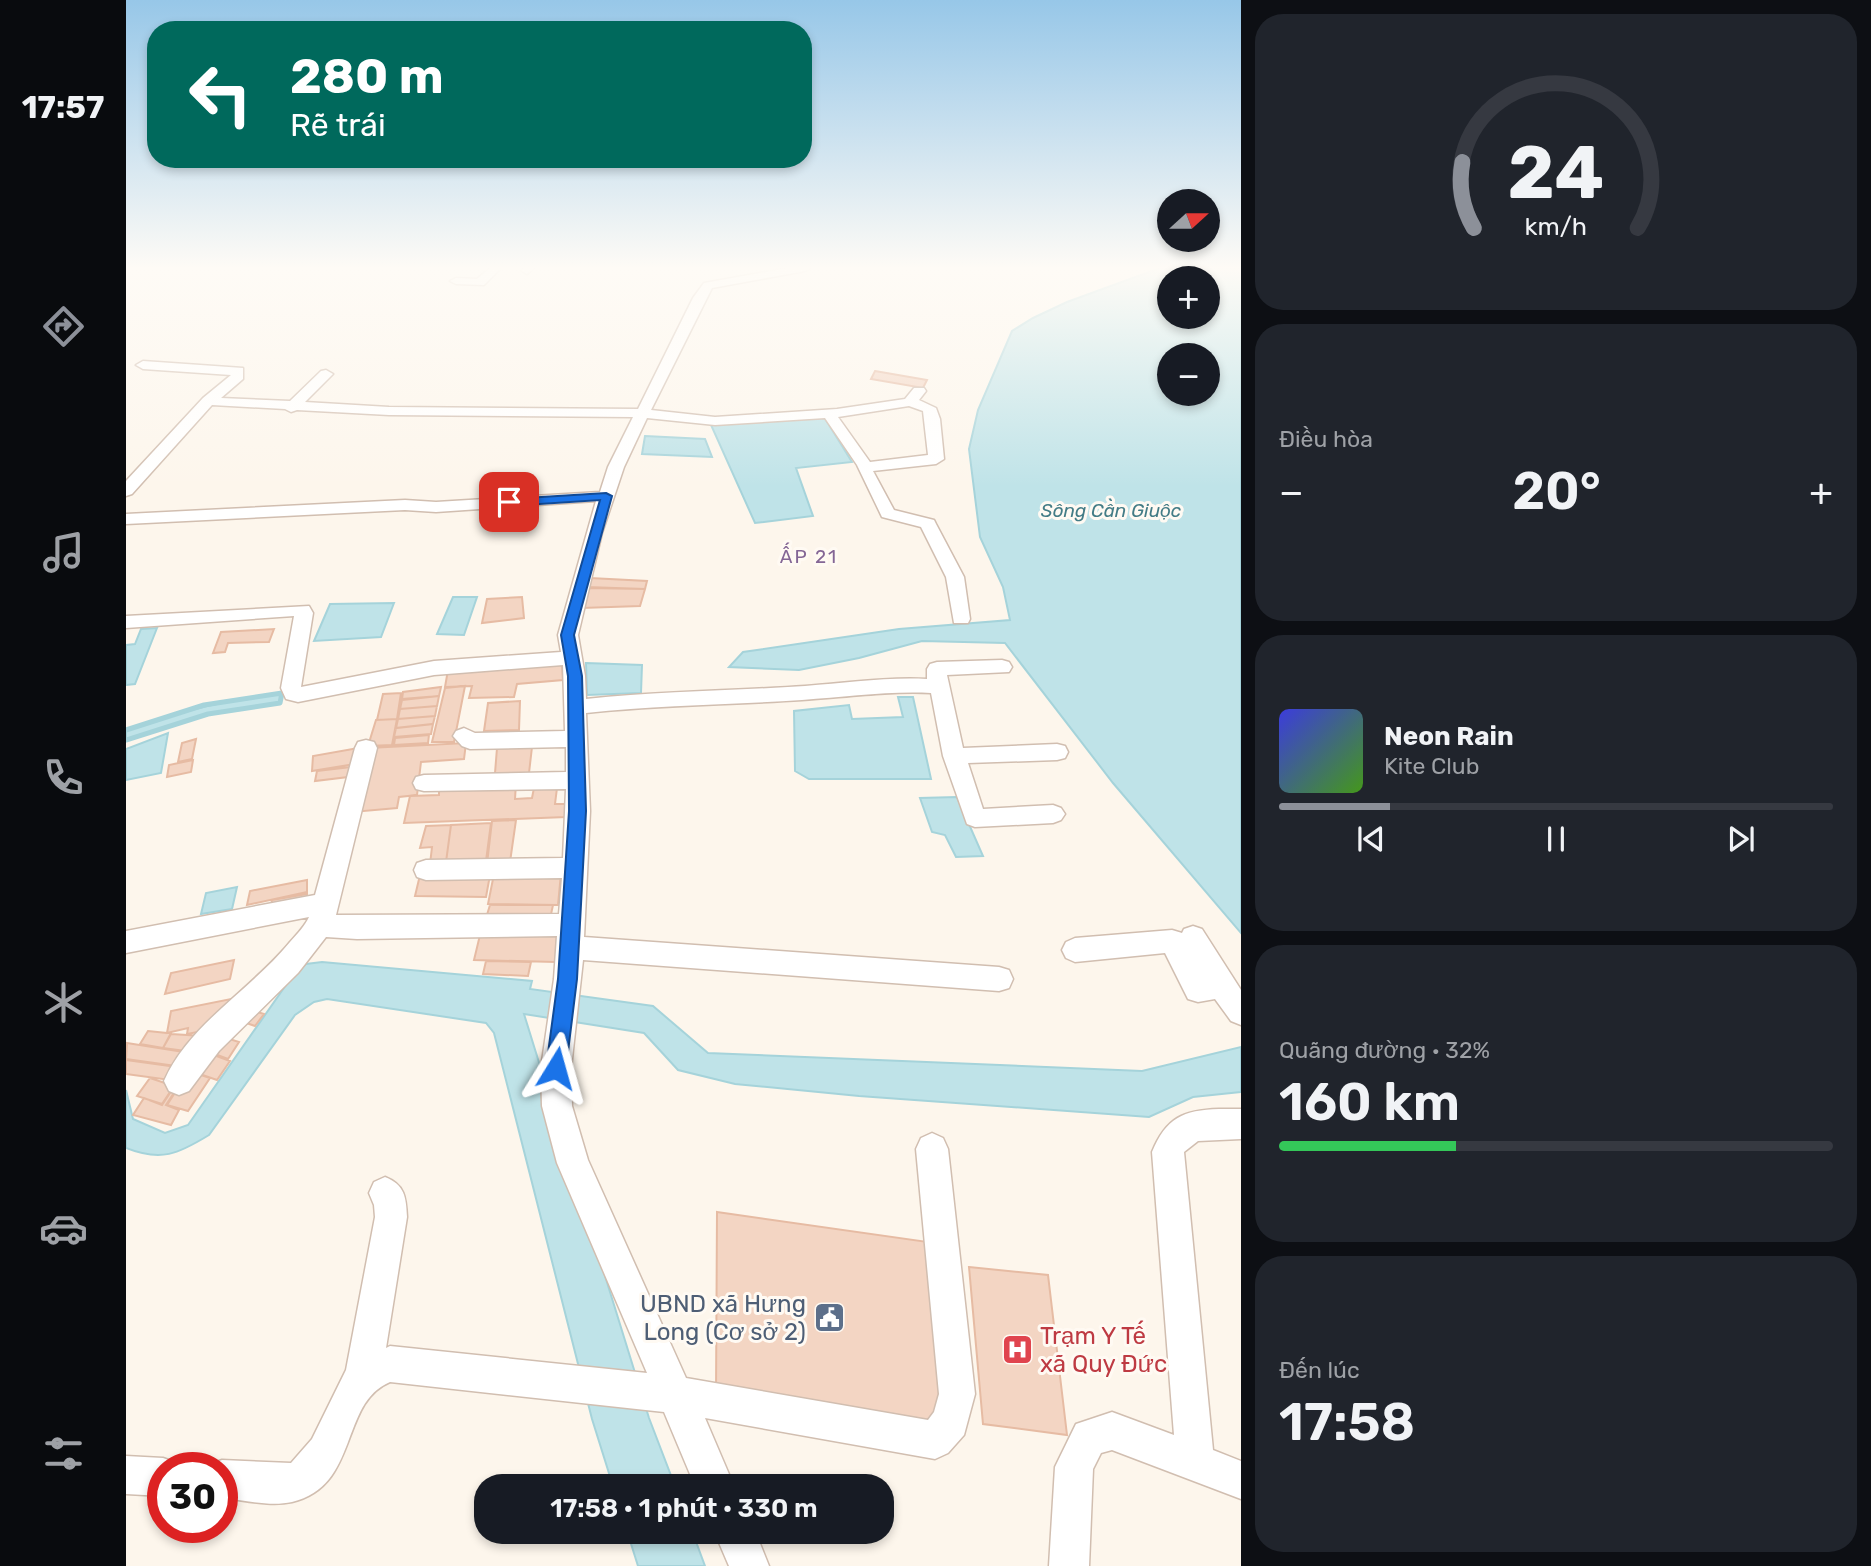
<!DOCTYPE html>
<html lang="vi">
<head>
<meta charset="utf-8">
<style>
  :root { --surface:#171b24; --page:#20242c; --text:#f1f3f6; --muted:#9ea1a6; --line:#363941; --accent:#8c9099 }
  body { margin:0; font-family:Rubik,sans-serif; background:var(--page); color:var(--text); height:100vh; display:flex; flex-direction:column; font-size:26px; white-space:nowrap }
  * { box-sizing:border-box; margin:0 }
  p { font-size:23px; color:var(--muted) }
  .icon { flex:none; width:38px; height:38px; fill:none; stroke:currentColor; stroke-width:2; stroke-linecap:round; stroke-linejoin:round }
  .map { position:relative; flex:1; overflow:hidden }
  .panel { display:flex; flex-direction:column; gap:14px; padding:14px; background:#0d0f14; width:630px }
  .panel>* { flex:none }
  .hud { position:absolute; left:21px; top:21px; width:665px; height:147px; border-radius:28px; box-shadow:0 4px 10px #0003; background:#00695c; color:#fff; overflow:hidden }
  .needle { width:46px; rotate:69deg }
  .tools { position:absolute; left:1031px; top:189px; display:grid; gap:14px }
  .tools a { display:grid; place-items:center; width:63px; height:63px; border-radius:50%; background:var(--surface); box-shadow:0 4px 10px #0003; font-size:35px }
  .speed { position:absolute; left:21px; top:1452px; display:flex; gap:14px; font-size:35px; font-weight:700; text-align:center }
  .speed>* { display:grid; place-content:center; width:91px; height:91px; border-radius:50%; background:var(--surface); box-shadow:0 4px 10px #0003; line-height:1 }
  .speed .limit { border:10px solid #d22; background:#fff; color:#111 }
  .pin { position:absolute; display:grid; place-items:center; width:60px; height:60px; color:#fff; margin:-30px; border-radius:14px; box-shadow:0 4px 10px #0006 }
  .me { position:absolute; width:77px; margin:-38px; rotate:8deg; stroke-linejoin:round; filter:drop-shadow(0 0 5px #0008) }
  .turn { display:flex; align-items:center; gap:24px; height:147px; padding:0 28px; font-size:32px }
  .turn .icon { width:91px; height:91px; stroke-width:2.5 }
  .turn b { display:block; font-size:49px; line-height:60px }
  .big { font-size:52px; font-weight:600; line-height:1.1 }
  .panel .widget { flex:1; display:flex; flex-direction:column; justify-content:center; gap:10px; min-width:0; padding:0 24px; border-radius:28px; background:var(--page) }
  .panel .dial { align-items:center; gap:0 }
  .dial svg { height:182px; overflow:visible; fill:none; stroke:var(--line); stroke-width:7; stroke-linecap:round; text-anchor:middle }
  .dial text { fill:var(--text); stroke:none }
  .song { display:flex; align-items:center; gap:21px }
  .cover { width:84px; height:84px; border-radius:10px; background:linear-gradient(135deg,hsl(240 70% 55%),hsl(100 70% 35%)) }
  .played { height:7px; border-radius:4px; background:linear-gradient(90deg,var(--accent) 20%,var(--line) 20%) }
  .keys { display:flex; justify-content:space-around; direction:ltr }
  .heat { display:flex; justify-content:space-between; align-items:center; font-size:38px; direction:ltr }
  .charge { height:10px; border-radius:5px; background:linear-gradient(90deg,#34c759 32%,var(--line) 0) }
  .trip { position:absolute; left:348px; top:1474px; width:420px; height:70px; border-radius:28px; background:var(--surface); box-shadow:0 4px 10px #0003; font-weight:600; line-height:70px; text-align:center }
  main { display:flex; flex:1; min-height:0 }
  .dock { display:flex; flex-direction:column; width:126px; justify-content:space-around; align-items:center; background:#090b0e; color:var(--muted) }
  .dock .icon { width:49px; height:49px }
  .dock .selected { color:var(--accent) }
  .dock b { font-size:32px; color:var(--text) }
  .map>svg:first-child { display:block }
</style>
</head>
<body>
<main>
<nav class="dock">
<b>17:57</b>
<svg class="icon selected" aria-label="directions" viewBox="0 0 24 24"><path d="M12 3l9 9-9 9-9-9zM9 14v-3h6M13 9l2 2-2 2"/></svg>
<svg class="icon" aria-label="music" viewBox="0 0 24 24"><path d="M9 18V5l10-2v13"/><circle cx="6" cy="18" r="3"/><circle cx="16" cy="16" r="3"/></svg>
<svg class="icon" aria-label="phone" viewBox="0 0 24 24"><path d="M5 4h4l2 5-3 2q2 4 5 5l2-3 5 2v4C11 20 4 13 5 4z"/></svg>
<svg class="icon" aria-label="climate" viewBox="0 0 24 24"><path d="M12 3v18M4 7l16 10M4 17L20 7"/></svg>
<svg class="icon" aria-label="car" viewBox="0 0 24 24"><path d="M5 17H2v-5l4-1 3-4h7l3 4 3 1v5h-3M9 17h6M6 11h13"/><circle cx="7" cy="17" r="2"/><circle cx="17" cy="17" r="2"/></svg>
<svg class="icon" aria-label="filters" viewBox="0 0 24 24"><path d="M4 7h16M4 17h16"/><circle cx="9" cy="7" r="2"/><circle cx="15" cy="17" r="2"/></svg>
</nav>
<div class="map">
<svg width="1115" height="1566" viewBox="0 0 1115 1566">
  <rect width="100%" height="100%" fill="#fdf6ec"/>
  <path fill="#bfe3e8" stroke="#a5d3da" stroke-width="2" fill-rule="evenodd" d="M1034,268H1115V933L987,783L879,643L796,641L733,658L673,670L603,667L617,652L773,629L884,620L877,587L854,537L843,449L852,410L886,331L907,318L941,302ZM1043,278H1082V317H1043ZM1043,355H1082V394H1043Z
    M698,417L726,462L670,468L687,516L629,523L585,425Z
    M519,436L579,439L586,457L516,454Z
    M327,597H351L338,635L311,634Z
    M268,603L255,637L188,641L204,604Z
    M31,628L9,684L0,685V645L9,644L15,629Z
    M460,663L516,665L515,693L461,695Z
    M156,693L154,703L82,714L0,740V730C52,712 102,699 156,693Z
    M772,697H787L805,779H683L669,771L668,711L723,705L726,719L777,717Z
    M42,733L35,773L0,780V749Z
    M831,797L857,856L830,857L819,835L806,832L794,798Z
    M111,887L106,909L75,914L80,893Z
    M196,962L406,981L404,989L527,1006L582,1053L1016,1071L1115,1047V1092L1067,1097L1023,1117L733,1096L609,1084L552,1070L518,1033L398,1014L523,1418L549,1486H487L466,1419L368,1033L360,1023L201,999L188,1002L169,1015L83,1135C52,1154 35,1162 0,1148V1090L7,1119L39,1133L62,1125L167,975L180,964Z
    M501,1531H566L579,1566H512Z"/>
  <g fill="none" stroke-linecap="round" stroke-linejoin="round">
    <path stroke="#a5d3da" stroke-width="5" d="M0,730L78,705L156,693L154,703L82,714L0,740"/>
  </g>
  <path fill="#f3d5c3" stroke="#e6bba3" stroke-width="2" d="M749,371L801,380L797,388L745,379Z
    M464,578L521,581L519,589L460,587Z
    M461,588L519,589L514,606L456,608Z
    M396,597L398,618L356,623L361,599Z
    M148,629L143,642L102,643L99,652L87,653L95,632Z
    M436,663L437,680L391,684L388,697L343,698L346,686L319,687L322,670Z
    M339,686L328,742H306L319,688Z
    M315,687L313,696L276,699L277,692Z
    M275,693L271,719L251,720L257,694Z
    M313,696L311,706L274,709L276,700Z
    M394,701L393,730L358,731L362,703Z
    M311,706L309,716L272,719L274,709Z
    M309,716L307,724L270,728L272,719Z
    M271,719L266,745L242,746L250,720Z
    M307,724L305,734L268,737L270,728Z
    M303,735L302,743L268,745L269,738Z
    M70,739L66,759L52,762L56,743Z
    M340,743L338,759L295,762L291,795L273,797L271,808L227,812L242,748Z
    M238,747L235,763L186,771L187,756Z
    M406,747L403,773H369L371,748Z
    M67,760L65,772L41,777L43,765Z
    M225,767L222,777L189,781L191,771Z
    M390,783L389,799L406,798L408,788H431L429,804H441L440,817L278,823L284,796L313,795V786Z
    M390,820L384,862L361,864L366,821Z
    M365,823L360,861L320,862L325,825Z
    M325,825L320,862L304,864L306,847L294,848L300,826Z
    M435,873L432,905L362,904L368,874Z
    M294,875H364L360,897L289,896Z
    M181,880V892L121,905L124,891Z
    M181,894L180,905L144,912L146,900Z
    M364,905H427L424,919L360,918Z
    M354,935H434L429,962L348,960Z
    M108,960L104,979L39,994L45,973Z
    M360,961L405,962L402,976L357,974Z
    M110,998L82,1030L61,1034L62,1028L41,1033L45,1011Z
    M119,1008L138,1014L129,1026L109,1019Z
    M22,1031L41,1033H45L37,1048L14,1044Z
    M45,1034L76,1036L67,1052L37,1048Z
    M91,1035L113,1042L102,1059L78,1050Z
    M1,1043L64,1053L57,1067L0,1059Z
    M77,1051L104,1061L91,1080L62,1070Z
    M0,1060L51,1067L44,1080L0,1074Z
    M63,1071L84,1078L62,1111L41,1105Z
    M24,1078L48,1086L36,1104L11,1096Z
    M48,1087L51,1088L40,1105L53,1110L45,1125L7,1115L18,1098L36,1105Z
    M591,1212L809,1243L819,1417L808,1425L590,1394Z
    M843,1267L922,1275L941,1435L857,1424Z"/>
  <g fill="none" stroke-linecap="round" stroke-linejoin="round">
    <defs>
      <path id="minor" d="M364,268H375L358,285L330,284L324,281L330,278L351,279Z
        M398,268H408L401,274L396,271Z
        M662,268H684L679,271L586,288L525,410L589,417L711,409L779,399L788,388H798L800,391L793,400L810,408L814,419L818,459L810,464L747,471L768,510L808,520L810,524L838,577L844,619L842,623H828L820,577L795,527L756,517L731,465L699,418L589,425L521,418L498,467L476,533L452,635L459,676L460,699C533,691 606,691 679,686C720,683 760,677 801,679V669L804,664L811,662L876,660L883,662L886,667L883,672L821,675L837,748L931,744L939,746L942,752L939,758L931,760L842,763L857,809L927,805L935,808L939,814L935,820L927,823L849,827L841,824L817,756L805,693C761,691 720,697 676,700C604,705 532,705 460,713L464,811L458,937L873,967L883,970L887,979L883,988L873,991L457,960L445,1068L446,1106L462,1160L560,1378L802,1420L808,1412L813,1394L790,1149L795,1138L806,1133L817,1138L822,1149L849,1394L838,1435L822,1453L809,1459L579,1418L608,1486H569L538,1412L264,1382C213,1403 234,1486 166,1502C144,1507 118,1500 96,1498V1468H81L82,1465L96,1460L165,1463L186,1439L220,1370L249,1217L248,1205L243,1193L248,1182L259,1177C279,1185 280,1197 281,1217L260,1348L264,1346L521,1373L431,1163L416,1106L415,1068L428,979L431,936L231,939L200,937L172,973L93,1051L63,1091L53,1095L43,1091L38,1081C63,1024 126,989 164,942C171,934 179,926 183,917L0,953V931L189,895L229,748L232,742L240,740L248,742L251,748L210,915L433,914L436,878L300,880L291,877L288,870L291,863L300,860L437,858L440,789L298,791L290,789L287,783L290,777L298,775L440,772V747L344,749L336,746L327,736L330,731L338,728L349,733L439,731L437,665L308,675L172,702L160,699L155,688L168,616L0,628V616L183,606L187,613L175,687L308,661L435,652L432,635L470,501L310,512L279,510L0,524V514L279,500L310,502L474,492L482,467L507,417L263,415L171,410L165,412L159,409L86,405L6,494L0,496V481L77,398L105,375L17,369L10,365L17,361L117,368V379L95,398L164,401L195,371L200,370L207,374L179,402L263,407L512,409L567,298L578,283ZM783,406L797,411L802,455L744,462L712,417Z
        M1067,926L1076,929L1115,990V1025L1105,1021L1089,999L1072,1002L1062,999L1039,953L949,962L940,958L936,950L940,942L949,938L1046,930L1056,933L1058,929Z
        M1093,1109H1115V1139L1072,1141L1058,1152L1087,1450L1115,1461V1499L986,1450L975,1453L967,1469L963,1566H923L929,1467L950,1424L986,1412L1048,1435L1026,1152C1040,1118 1057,1110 1093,1109Z
        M0,1456L37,1458L51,1463L53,1468H37V1496L0,1494Z
        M588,1531H629L643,1566H603Z"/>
    </defs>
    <use href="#minor" stroke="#d1beb0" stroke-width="3"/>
    <use href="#minor" fill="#fff" fill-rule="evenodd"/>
  </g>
  <linearGradient id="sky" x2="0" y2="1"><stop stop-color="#97c7e8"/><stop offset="0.55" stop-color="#fefbf6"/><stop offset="1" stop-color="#fefbf6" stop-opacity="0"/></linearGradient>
  <rect width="1115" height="487" fill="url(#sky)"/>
  <path fill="#1a73e8" stroke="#114b97" stroke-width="2" d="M480,493L486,496L448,635L456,676L460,811L451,979L440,1068L437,1075L430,1078L423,1075L420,1068L432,979L443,811L442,676L435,635L474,500L383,506L378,502L383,499Z"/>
  <defs>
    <symbol id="civic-square" viewBox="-11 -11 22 22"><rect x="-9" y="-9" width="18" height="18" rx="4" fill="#5c6f8a" stroke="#fffaf3"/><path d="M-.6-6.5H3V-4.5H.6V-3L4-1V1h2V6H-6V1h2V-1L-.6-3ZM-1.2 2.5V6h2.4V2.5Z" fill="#fff"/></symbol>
    <symbol id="hospital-square" viewBox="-11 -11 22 22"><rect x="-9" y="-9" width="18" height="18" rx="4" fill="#e0444e" stroke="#fffaf3"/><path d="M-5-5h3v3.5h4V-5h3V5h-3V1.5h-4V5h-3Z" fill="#fff"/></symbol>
  </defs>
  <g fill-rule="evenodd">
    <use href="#civic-square" x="686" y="1300" width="35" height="35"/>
    <use href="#hospital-square" x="874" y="1332" width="35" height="35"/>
  </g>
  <g text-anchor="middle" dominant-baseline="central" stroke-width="6" stroke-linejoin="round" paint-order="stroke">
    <g font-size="19" font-style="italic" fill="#437c86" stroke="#fffaf3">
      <text x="985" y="510">Sông Cần Giuộc</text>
    </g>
    <g font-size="19" letter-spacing="2" fill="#846695" stroke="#fffaf3">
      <text x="683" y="556">ẤP 21</text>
    </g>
    <g font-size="24" fill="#4e5e75" stroke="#fffaf3" text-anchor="end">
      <text x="680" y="1304">UBND xã Hưng<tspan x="680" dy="28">Long (Cơ sở 2)</tspan></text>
    </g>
    <g font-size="24" fill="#be3a42" stroke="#fffaf3" text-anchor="start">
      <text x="914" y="1336">Trạm Y Tế<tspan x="914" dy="28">xã Quy Đức</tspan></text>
    </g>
  </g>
</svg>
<div class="tools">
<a><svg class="needle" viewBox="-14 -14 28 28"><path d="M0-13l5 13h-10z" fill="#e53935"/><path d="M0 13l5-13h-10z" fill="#9ea1a6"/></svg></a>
<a>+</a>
<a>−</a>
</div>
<div class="speed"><div class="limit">30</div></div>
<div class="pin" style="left:383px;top:502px;background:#d93025"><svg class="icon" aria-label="arrive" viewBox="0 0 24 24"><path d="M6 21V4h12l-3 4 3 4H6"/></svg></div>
<svg class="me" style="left:430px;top:1068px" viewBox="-20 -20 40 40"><path d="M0-17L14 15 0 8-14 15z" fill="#1a73e8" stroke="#fff" stroke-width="4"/></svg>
<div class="trip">17:58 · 1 phút · 330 m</div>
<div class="hud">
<div class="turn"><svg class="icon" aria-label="left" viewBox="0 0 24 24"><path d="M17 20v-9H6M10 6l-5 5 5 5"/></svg><div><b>280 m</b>Rẽ trái</div></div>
</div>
</div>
<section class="panel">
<div class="widget dial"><svg viewBox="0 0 100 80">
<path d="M14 69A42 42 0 1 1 86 69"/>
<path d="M14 69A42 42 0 0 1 9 40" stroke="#8c9099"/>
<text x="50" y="56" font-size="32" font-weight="700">24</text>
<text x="50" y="72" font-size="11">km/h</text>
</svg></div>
<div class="widget"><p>Điều hòa</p>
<div class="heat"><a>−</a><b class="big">20°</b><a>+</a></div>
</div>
<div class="widget">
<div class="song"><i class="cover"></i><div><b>Neon Rain</b><p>Kite Club</p></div></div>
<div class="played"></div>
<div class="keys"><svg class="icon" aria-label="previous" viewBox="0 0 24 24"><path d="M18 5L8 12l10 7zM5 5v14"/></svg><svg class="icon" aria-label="pause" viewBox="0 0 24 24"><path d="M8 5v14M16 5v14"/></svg><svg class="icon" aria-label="next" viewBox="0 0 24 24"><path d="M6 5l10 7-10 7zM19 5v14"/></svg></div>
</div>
<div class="widget"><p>Quãng đường · 32%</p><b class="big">160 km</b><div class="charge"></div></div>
<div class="widget"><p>Đến lúc</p><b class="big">17:58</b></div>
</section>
</main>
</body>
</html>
